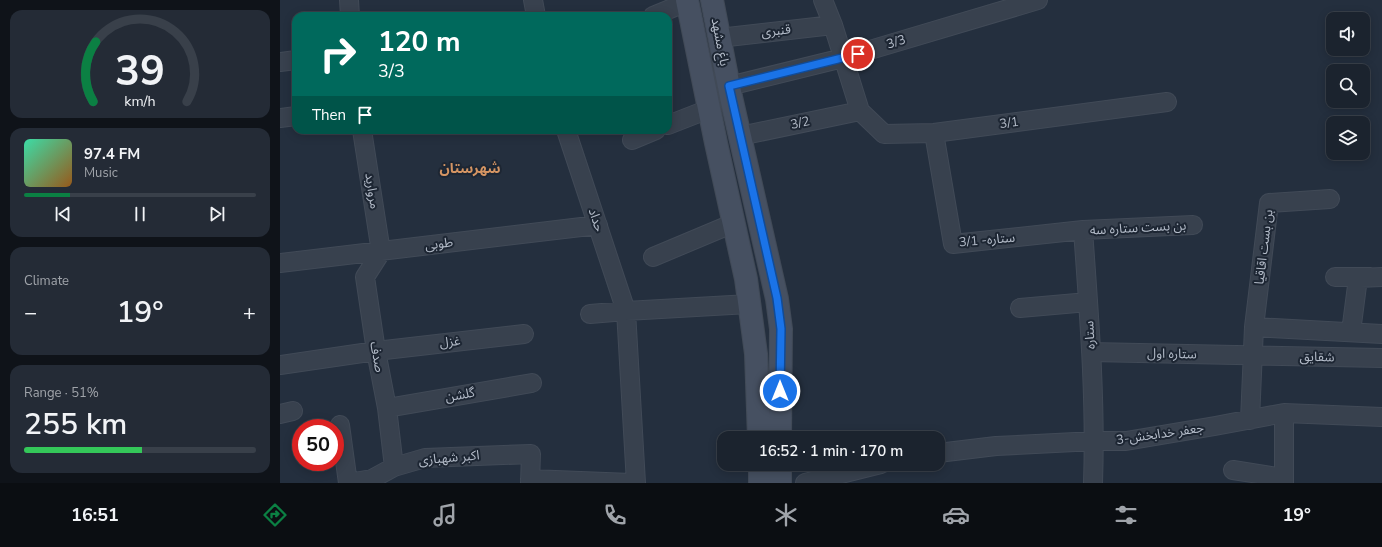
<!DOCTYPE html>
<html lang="en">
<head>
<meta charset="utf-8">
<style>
  :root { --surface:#1b232e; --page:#242b36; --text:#f1f3f6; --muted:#a0a4aa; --line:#39404a; --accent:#0b8043 }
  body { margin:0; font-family:"Nunito Sans","Noto Sans Arabic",sans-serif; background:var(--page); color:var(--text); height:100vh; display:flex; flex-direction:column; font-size:15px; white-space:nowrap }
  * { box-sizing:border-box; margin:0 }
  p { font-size:13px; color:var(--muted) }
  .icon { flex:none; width:22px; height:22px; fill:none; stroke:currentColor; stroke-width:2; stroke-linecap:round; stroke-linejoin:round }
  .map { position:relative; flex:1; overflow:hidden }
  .drawer { display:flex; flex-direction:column; gap:10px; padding:10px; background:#0f1319; width:280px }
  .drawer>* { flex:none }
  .hud { position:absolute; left:12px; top:12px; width:380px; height:122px; border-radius:12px; box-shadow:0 2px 10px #0003,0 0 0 1px var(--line); background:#00695c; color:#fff; overflow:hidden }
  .buttons { position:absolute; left:1046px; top:12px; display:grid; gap:8px }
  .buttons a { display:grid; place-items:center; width:44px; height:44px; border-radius:8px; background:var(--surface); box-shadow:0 2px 10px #0003,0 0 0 1px var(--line); font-size:20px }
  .speed { position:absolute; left:12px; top:419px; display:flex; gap:8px; font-size:20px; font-weight:700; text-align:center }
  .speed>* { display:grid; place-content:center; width:52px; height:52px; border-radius:50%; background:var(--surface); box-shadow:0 2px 10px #0003,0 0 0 1px var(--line); line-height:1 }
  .speed .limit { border:6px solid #d22; background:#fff; color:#111 }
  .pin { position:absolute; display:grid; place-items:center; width:34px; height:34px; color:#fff; margin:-17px; border:2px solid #fff; border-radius:50%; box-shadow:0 1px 4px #0007 }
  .me { position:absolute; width:44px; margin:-22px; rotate:0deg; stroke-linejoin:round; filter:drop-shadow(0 0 3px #0008) }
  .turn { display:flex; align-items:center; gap:14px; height:84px; padding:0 20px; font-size:18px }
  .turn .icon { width:52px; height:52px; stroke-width:2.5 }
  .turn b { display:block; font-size:28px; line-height:34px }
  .then { display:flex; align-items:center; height:38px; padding:0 20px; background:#0003; gap:8px; font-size:15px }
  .big { font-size:30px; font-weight:600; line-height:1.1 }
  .drawer .widget { flex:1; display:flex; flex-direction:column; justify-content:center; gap:6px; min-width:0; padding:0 14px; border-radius:12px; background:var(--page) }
  .drawer .dial { align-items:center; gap:0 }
  .dial svg { height:104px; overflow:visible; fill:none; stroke:var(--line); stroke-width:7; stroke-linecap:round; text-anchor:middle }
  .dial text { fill:var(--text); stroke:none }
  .song { display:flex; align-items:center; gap:12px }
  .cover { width:48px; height:48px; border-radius:6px; background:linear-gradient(135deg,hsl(160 70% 55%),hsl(30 70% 35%)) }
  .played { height:4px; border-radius:2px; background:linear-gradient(90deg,var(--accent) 20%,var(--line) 20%) }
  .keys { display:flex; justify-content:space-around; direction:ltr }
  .heat { display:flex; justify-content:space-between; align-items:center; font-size:22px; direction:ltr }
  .charge { height:6px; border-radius:3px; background:linear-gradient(90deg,#34c759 51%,var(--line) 0) }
  .trip { position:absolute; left:437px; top:431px; width:228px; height:40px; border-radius:12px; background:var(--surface); box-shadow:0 2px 10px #0003,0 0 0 1px var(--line); font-weight:600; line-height:40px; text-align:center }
  .tabs { display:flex; height:64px; justify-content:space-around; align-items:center; background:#0b0e12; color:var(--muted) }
  .tabs .icon { width:28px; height:28px }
  .tabs .selected { color:var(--accent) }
  .tabs b { font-size:18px; color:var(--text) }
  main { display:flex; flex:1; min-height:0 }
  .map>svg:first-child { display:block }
</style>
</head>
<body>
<main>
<section class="drawer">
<div class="widget dial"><svg viewBox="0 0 100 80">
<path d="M14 69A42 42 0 1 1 86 69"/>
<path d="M14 69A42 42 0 0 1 16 23" stroke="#0b8043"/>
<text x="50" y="56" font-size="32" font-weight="700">39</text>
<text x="50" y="72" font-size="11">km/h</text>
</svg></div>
<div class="widget">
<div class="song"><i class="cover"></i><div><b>97.4 FM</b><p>Music</p></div></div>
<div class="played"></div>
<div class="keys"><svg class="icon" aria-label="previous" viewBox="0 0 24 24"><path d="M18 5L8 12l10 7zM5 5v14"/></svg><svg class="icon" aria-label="pause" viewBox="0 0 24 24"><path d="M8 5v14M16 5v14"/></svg><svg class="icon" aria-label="next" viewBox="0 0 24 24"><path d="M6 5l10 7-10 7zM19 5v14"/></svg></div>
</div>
<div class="widget"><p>Climate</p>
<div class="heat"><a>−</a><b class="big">19°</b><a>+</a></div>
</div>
<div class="widget"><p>Range · 51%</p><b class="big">255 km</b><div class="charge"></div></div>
</section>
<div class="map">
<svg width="1102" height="483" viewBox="0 0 1102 483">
  <rect width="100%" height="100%" fill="#242f3e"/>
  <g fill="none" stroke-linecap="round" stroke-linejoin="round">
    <defs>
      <path id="minor" d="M69,0L70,16
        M253,0L256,16
        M543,0L553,25L580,111L604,134L654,133L887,102
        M373,16L407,2
        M439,38L553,25
        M0,62L16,60
        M449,86L563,58L758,0
        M0,118L16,116
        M388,125L429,109
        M82,130L101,252L85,277L96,351L107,408L114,467
        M286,130L346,311L356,483
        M654,133L673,244L803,230L913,225
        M460,136L580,111
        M352,140L376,130
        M803,230C809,314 816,399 813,483
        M373,257L454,223
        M0,263L318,225
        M1055,277H1089
        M740,308L808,302
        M310,314L346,311L469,304
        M974,327L1102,334
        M1071,332L1078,278L1102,277
        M811,352L1102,358
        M0,365L96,351L244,334
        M107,408L252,383
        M0,414L13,411
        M970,420L974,327L989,203L1050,199
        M60,425L68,483
        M658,453L716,446L815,441H846L935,426L1004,413L1102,417
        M953,470L1004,478
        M250,479L351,483
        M68,483L92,479L114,467L145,458L251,454L250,483
        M525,483L601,464
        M1004,483V413"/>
      <path id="secondary" d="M407,0L436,143L466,279L476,354L479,438
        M432,0L451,97L497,299L501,329L500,438
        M480,483V464
        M500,483V464"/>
    </defs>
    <use href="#minor" stroke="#414a57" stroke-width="20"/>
    <use href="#secondary" stroke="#414a57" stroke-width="24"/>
    <use href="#minor" stroke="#38414e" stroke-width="18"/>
    <use href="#secondary" stroke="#465061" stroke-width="22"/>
  </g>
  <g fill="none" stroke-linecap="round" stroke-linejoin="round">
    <defs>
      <path id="route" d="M500,391L501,329L497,298L449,86L578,54"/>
    </defs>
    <use href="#route" stroke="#114b97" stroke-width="10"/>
    <use href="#route" stroke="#1a73e8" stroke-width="7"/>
  </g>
  <g text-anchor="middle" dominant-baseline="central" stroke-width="4" stroke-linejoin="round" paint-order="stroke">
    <g font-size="13" fill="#b4bcc9" stroke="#1d2633">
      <text transform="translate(496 31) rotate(-7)">قنبری</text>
      <text transform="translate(440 42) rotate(79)">باغ مشهد</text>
      <text transform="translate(616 42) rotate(-17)">3/3</text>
      <text transform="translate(520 123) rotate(-12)">3/2</text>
      <text transform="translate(729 123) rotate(-8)">3/1</text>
      <text transform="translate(92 191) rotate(81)">مروارید</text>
      <text transform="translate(316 220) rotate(72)">حداد</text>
      <text transform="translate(858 228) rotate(-3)">بن بست ستاره سه</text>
      <text transform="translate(707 240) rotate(-5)">ستاره- 3/1</text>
      <text transform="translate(159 244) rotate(-7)">طوبی</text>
      <text transform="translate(984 247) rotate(-83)">بن بست اقاقیا</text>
      <text transform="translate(810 335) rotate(-93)">ستاره</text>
      <text transform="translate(170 342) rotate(-6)">غزل</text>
      <text transform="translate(892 354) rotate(1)">ستاره اول</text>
      <text transform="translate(97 357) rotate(80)">صدف</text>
      <text transform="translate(1037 357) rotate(1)">شقایق</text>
      <text transform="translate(180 395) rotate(-10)">گلشن</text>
      <text transform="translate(880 434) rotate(-8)">جعفر خدابخش-3</text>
      <text transform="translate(169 458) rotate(-5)">اکبر شهبازی</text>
    </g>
    <g font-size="14" font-weight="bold" fill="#d59563" stroke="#1d2633">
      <text x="190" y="168">شهرستان</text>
    </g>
  </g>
</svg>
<div class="buttons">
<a><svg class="icon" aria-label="sound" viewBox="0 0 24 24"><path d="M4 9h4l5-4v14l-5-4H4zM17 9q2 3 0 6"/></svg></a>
<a><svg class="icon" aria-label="search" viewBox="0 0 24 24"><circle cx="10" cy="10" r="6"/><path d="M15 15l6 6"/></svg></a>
<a><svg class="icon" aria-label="layers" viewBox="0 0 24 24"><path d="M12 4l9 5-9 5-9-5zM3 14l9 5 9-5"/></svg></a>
</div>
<div class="speed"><div class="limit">50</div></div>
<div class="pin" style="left:578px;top:54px;background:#d93025"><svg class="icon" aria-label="arrive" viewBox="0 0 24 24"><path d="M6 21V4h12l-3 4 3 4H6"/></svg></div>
<svg class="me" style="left:500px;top:391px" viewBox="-20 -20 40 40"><circle r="17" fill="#1a73e8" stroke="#fff" stroke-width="3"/><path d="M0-11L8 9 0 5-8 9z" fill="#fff"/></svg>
<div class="trip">16:52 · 1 min · 170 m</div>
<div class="hud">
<div class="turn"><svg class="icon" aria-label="right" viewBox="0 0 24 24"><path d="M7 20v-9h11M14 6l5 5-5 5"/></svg><div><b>120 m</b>3/3</div></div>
<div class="then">Then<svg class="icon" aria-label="arrive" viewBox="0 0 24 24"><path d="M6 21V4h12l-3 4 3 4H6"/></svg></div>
</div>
</div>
</main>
<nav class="tabs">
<b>16:51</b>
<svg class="icon selected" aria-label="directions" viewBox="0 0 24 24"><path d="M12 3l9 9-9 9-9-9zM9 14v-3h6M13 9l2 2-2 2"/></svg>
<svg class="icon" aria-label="music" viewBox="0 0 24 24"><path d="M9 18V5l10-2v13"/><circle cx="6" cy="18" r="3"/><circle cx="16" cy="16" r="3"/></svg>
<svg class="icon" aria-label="phone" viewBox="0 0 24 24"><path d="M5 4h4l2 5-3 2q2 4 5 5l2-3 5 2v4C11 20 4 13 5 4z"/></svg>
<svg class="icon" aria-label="climate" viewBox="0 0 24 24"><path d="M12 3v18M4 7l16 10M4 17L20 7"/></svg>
<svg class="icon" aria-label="car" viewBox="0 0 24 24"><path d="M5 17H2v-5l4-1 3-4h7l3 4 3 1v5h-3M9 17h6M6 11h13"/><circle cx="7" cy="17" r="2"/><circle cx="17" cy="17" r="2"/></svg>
<svg class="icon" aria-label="filters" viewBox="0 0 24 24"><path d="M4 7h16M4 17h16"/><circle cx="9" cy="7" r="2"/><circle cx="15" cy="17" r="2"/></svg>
<b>19°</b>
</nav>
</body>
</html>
